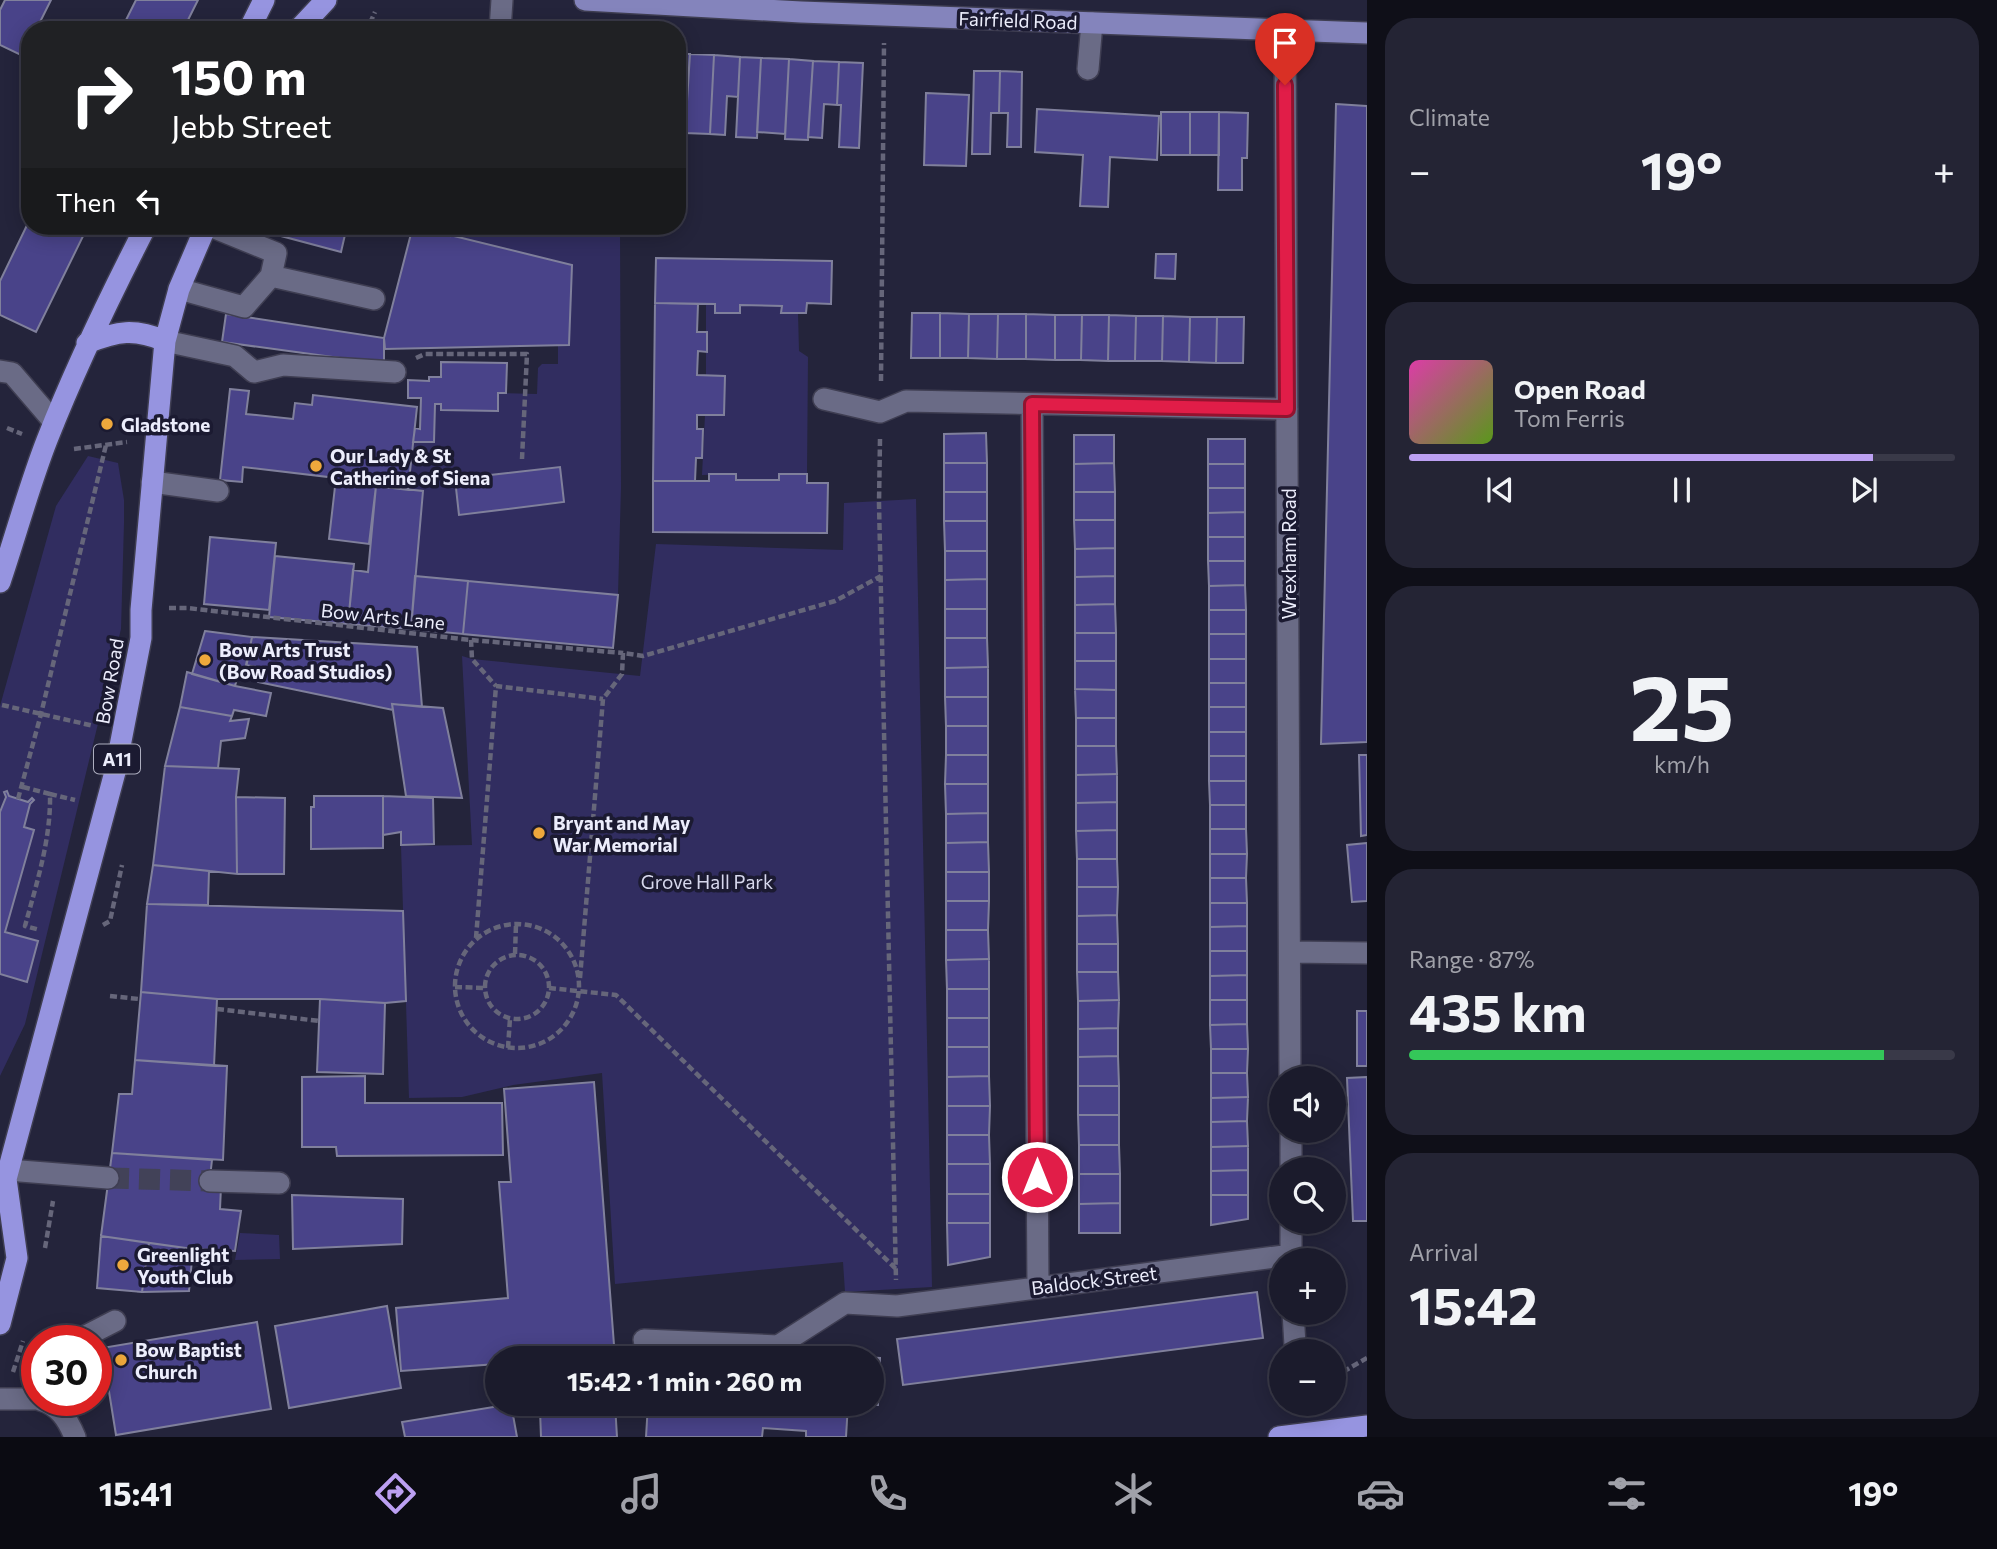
<!DOCTYPE html>
<html lang="en">
<head>
<meta charset="utf-8">
<style>
  :root { --surface:#1b1b2c; --page:#242434; --text:#f1f3f6; --muted:#a0a1a9; --line:#393948; --accent:#bca0f2 }
  body { margin:0; font-family:Commissioner,sans-serif; background:var(--page); color:var(--text); height:100vh; display:flex; flex-direction:column; font-size:26px; white-space:nowrap }
  * { box-sizing:border-box; margin:0 }
  p { font-size:23px; color:var(--muted) }
  .icon { flex:none; width:38px; height:38px; fill:none; stroke:currentColor; stroke-width:2; stroke-linecap:round; stroke-linejoin:round }
  .map { position:relative; flex:1; overflow:hidden }
  .sheet { display:flex; flex-direction:column; gap:18px; padding:18px; background:#0f0f18; width:630px }
  .sheet>* { flex:none }
  .banner { position:absolute; left:21px; top:21px; width:665px; height:214px; border-radius:28px; box-shadow:0 4px 18px #0003,0 0 0 2px var(--line); background:#202124; color:#fff; overflow:hidden }
  .controls { position:absolute; left:1269px; top:1066px; display:grid; gap:14px }
  .controls a { display:grid; place-items:center; width:77px; height:77px; border-radius:50%; background:var(--surface); box-shadow:0 4px 18px #0003,0 0 0 2px var(--line); font-size:35px }
  .speed { position:absolute; left:21px; top:1325px; display:flex; gap:14px; font-size:35px; font-weight:700; text-align:center }
  .speed>* { display:grid; place-content:center; width:91px; height:91px; border-radius:50%; background:var(--surface); box-shadow:0 4px 18px #0003,0 0 0 2px var(--line); line-height:1 }
  .speed .limit { border:10px solid #d22; background:#fff; color:#111 }
  .pin { position:absolute; display:grid; place-items:center; width:60px; height:60px; color:#fff; margin:-72px -30px; border-radius:50% 50% 50% 0; rotate:-45deg; box-shadow:0 0 7px #0007 }
  .pin .icon { rotate:45deg }
  .me { position:absolute; width:77px; margin:-38px; rotate:0deg; stroke-linejoin:round; filter:drop-shadow(0 0 5px #0008) }
  .turn { display:flex; align-items:center; gap:24px; height:147px; padding:0 35px; font-size:32px }
  .turn .icon { width:91px; height:91px; stroke-width:2.5 }
  .turn b { display:block; font-size:49px; line-height:60px }
  .then { display:flex; align-items:center; height:66px; padding:0 35px; background:#0003; gap:14px; font-size:26px }
  .big { font-size:52px; font-weight:700; line-height:1.1 }
  .sheet .widget { flex:1; display:flex; flex-direction:column; justify-content:center; gap:10px; min-width:0; padding:0 24px; border-radius:28px; background:var(--page) }
  .sheet .dial { align-items:center; gap:0 }
  .dial b { font-size:91px; line-height:1 }
  .song { display:flex; align-items:center; gap:21px }
  .cover { width:84px; height:84px; border-radius:10px; background:linear-gradient(135deg,hsl(320 70% 55%),hsl(90 70% 35%)) }
  .played { height:7px; border-radius:4px; background:linear-gradient(90deg,var(--accent) 85%,var(--line) 85%) }
  .keys { display:flex; justify-content:space-around; direction:ltr }
  .heat { display:flex; justify-content:space-between; align-items:center; font-size:38px; direction:ltr }
  .charge { height:10px; border-radius:5px; background:linear-gradient(90deg,#34c759 87%,var(--line) 0) }
  .trip { position:absolute; left:485px; top:1346px; width:399px; height:70px; border-radius:35px; background:var(--surface); box-shadow:0 4px 18px #0003,0 0 0 2px var(--line); font-weight:700; line-height:70px; text-align:center }
  .menu { display:flex; height:112px; justify-content:space-around; align-items:center; background:#0b0b12; color:var(--muted) }
  .menu .icon { width:49px; height:49px }
  .menu .selected { color:var(--accent) }
  .menu b { font-size:32px; color:var(--text) }
  main { display:flex; flex:1; min-height:0 }
  .map>svg:first-child { display:block }
</style>
</head>
<body>
<main>
<div class="map">
<svg width="1367" height="1437" viewBox="0 0 1367 1437">
  <rect width="100%" height="100%" fill="#24243b"/>
  <path fill="#312d60" fill-rule="evenodd" d="M461,226H549L573,230L574,226H620L621,487L618,595L415,576L423,491L408,490L413,442L435,404H441V410L497,411L498,393L537,394L538,368L542,364H558V345H569L571,265L459,238ZM560,467L564,503L460,514L456,479Z
    M706,304H715V313H740V305L782,306V313H798L799,351L808,357L807,474H779V480H736L735,474L702,475L705,415L724,414L725,376L706,375Z
    M88,456L118,463L124,500V523L121,629L25,1024L0,1076V706L56,506Z
    M916,499L932,1287L845,1292L843,1262L615,1284L602,1073L513,1085L462,1097L409,1098L401,846L472,845L462,656L472,659L640,676L656,544L843,550L844,503Z
    M240,1233L279,1235L280,1259L235,1260Z"/>
  <path fill="#494389" stroke="#80809c" stroke-width="2" d="M5,0H51L36,30H30V42L23,56L0,45V10Z
    M136,0H198L183,30H121Z
    M677,54H690L687,95H678L677,110Z
    M690,54L714,55L710,134L685,133Z
    M714,55L740,57L738,97L727,96L725,135L710,134Z
    M740,57L761,58L757,138L736,137Z
    M761,58L789,59L785,134L757,132Z
    M789,59L813,61L808,140L785,139Z
    M813,61L839,62L837,105L824,104L822,138L808,137Z
    M839,62L863,63L859,148L839,147L841,105H837Z
    M974,71H1000L999,113H991L990,154H972Z
    M1000,71L1022,72L1021,147H1007L1008,113H999Z
    M926,93L969,95L966,166L924,165Z
    M1336,104L1367,106V742L1321,744Z
    M1037,109L1159,116L1157,160L1110,157L1108,207L1080,206L1083,155L1035,152Z
    M1161,112H1190V155H1161Z
    M1190,112H1219V155H1190Z
    M1219,112L1248,113L1247,158H1242V190H1218Z
    M30,219V226H88L36,332L0,315V281Z
    M269,226H347L341,252L266,232Z
    M411,226H452L450,236Z
    M413,226L572,265L569,345L385,349L384,338Z
    M1156,254H1176L1175,279L1155,278Z
    M656,258L832,261L831,304L807,303L806,313H781L782,306L740,305V313H715V304L655,303Z
    M655,303L698,304L697,332H707V352L698,351L697,375L725,376L724,415H697V429H703L702,458H696L695,481H653Z
    M912,313H940V358H911Z
    M940,313L969,314L968,358H940Z
    M226,314L384,338V364L222,342Z
    M969,314H998L997,359L968,358Z
    M998,314H1026V359H997Z
    M1026,314L1055,315V360L1026,359Z
    M1055,315H1082L1081,360H1055Z
    M1082,315H1109L1108,361L1081,360Z
    M1109,315L1136,316L1135,361H1108Z
    M1136,316H1163L1162,361H1135Z
    M1163,316L1190,317L1189,362L1162,361Z
    M1190,317H1217L1216,363L1189,362Z
    M1217,317H1244L1243,363H1216Z
    M441,362L507,363L506,393H498V411L441,410V404H435L434,442H413L415,428L420,429L421,398H408V380L429,381V377H441Z
    M230,389L249,391L246,414L293,419L295,403L312,405L313,395L417,407L408,490L376,486L369,544L329,539L336,478L243,467L242,482L220,480Z
    M986,433L987,463H944V434Z
    M1074,435H1114V463L1074,464Z
    M1208,439H1245V464H1208Z
    M944,463H987V492H944Z
    M1114,463L1115,492H1074V464Z
    M1208,464H1245V488H1208Z
    M560,467L564,502L459,515L455,479Z
    M709,474H736V480H779V474H807V483H828L827,533L653,532V481H709Z
    M376,486L423,491L411,629L348,624L353,570L368,572Z
    M1208,488H1245V512L1208,513Z
    M944,492H987V521H944Z
    M1074,492H1115V520H1074Z
    M1245,512V537H1208V513Z
    M1074,520H1115V548L1075,549Z
    M944,521H987V551H945Z
    M210,537L276,543L269,610L204,604Z
    M1208,537H1245V561H1208Z
    M1115,548V576L1075,577V549Z
    M945,551H987V579L945,580Z
    M275,556L354,564L348,624L269,617Z
    M1208,561H1245V585L1209,586Z
    M415,576L468,581L463,634L411,629Z
    M1115,576V604L1075,605V577Z
    M987,579V609H945V580Z
    M468,581L618,595L613,648L463,634Z
    M1245,585L1246,610H1209V586Z
    M1115,604L1116,633H1075V605Z
    M945,609H987V638H945Z
    M1209,610H1246V634H1209Z
    M205,631L252,637L246,668H240L235,686L192,674Z
    M1075,633H1116V661H1075Z
    M1209,634H1246V659H1209Z
    M252,637L417,647L422,707L392,704L393,710L258,682L261,668L246,665Z
    M945,638H987L988,667L945,668Z
    M1209,659H1246V683H1209Z
    M1075,661H1116V690L1075,689Z
    M988,667V697H945V668Z
    M187,672L235,686L271,693L266,716L234,710L232,716L180,707Z
    M1209,683H1246V707H1209Z
    M1075,689L1116,690V718H1076Z
    M945,697H988V726H946Z
    M392,704L443,708L462,798L406,796Z
    M180,707L232,716L230,721L249,719L245,738L221,741L218,768L165,766Z
    M1209,707H1246V732H1209Z
    M1076,718H1116V746H1076Z
    M946,726H988V755H946Z
    M1209,732H1246V756H1209Z
    M1076,746H1116L1117,774L1076,775Z
    M946,755H988V784H945Z
    M1359,755H1367V835L1361,836Z
    M1209,756H1246V781H1209Z
    M165,766L239,769L236,797L237,874L153,865Z
    M1117,774V802L1076,803V775Z
    M1209,781H1246V805H1210Z
    M945,784H988V813L946,814Z
    M7,791L9,796L28,802L32,798L34,800L30,804L24,827L34,830L5,932L38,941L27,982L0,974V812L6,797L4,792Z
    M314,796H383V848L311,849V807H314Z
    M383,796L433,798L434,844L401,845V832L383,835Z
    M236,797L285,798L284,874H237Z
    M1117,802V830L1076,831V803Z
    M1210,805H1246V829H1210Z
    M988,813V842L946,843V814Z
    M1210,829H1246L1247,854H1210Z
    M1117,830V859H1077L1076,831Z
    M988,842L989,872H946V843Z
    M1367,843V901L1352,902L1347,845Z
    M1210,854H1247L1246,878H1210Z
    M1077,859H1117L1118,887H1077Z
    M153,865L209,871L208,905L147,904Z
    M946,872H989V901H946Z
    M1210,878H1246L1247,903H1210Z
    M1077,887H1118L1117,915L1077,916Z
    M946,901H989L988,930H946Z
    M1210,903H1247V926L1210,927Z
    M147,904L403,911L406,1001L385,1003L320,999H217L141,992Z
    M1117,915L1118,944H1077V916Z
    M1247,926V951H1210V927Z
    M946,930H988L989,959L946,960Z
    M1077,944H1118V972H1077Z
    M1210,951H1247V975L1210,976Z
    M989,959V989H947L946,960Z
    M1077,972H1118L1119,1000L1078,1001Z
    M1247,975V1000H1210V976Z
    M947,989H989V1018H947Z
    M141,992L217,999L214,1066L135,1060Z
    M320,999L385,1003L383,1074L317,1072Z
    M1119,1000L1118,1028L1078,1029V1001Z
    M1210,1000H1247V1024L1210,1025Z
    M1357,1011H1367V1066H1357Z
    M947,1018H989V1047H947Z
    M1247,1024L1248,1049H1211L1210,1025Z
    M1118,1028V1056L1078,1057V1029Z
    M947,1047H989V1076L947,1077Z
    M1211,1049H1248L1247,1073H1211Z
    M1118,1056L1119,1086H1078V1057Z
    M135,1060L227,1066L223,1160L112,1153L119,1094H132Z
    M1211,1073H1247L1248,1097L1211,1098Z
    M365,1076V1103H502L503,1155L337,1156L336,1147H302V1077Z
    M989,1076L990,1106H947V1077Z
    M1367,1077V1221H1353L1347,1078Z
    M594,1082L615,1358H497V1364L401,1371L396,1308L508,1298L499,1182H511L504,1089Z
    M1078,1086H1119V1115H1078Z
    M1248,1097L1247,1121L1211,1122V1098Z
    M947,1106H990L989,1135H947Z
    M1078,1115H1119V1145H1079Z
    M1247,1121L1248,1146L1211,1147V1122Z
    M947,1135H989L990,1164H947Z
    M1079,1145H1119L1120,1174H1079Z
    M1248,1146V1170L1211,1171V1147Z
    M112,1153L212,1160L209,1186L221,1187L220,1209L241,1211L235,1251L193,1249L101,1236Z
    M947,1164H990V1194H947Z
    M1248,1170V1195H1211V1171Z
    M1079,1174H1120V1203L1079,1204Z
    M947,1194H990V1223H947Z
    M292,1195L403,1199L402,1244L293,1249Z
    M1211,1195H1248V1219L1211,1225Z
    M1120,1203V1233H1079V1204Z
    M947,1223H990V1257L948,1265Z
    M101,1236L149,1243L142,1292L97,1288Z
    M149,1243L193,1249L189,1291L142,1292Z
    M1257,1292L1263,1338L903,1385L897,1339Z
    M387,1306L401,1388L289,1408L275,1326Z
    M257,1322L271,1409L116,1435L102,1348Z
    M842,1356L880,1358L878,1405L848,1404L846,1437H806V1431L763,1428L762,1437H646L648,1404H872V1358H842Z
    M511,1404L517,1437H405L402,1422Z
    M582,1404H615L617,1437H541L540,1410Z"/>
  <g fill="none" stroke-linecap="round" stroke-linejoin="round">
    <path stroke="#424258" stroke-width="21" stroke-dasharray="21 10" stroke-linecap="butt" d="M108,1178L210,1181"/>
    <defs>
      <path id="minor" d="M500,30L502,0
        M1285,31L1290,1078
        M1088,69L1092,23
        M210,226L276,253L271,276
        M179,289L244,307L271,276L374,299
        M165,341L235,356L254,372L283,365L395,372
        M0,371L12,373L54,422
        M824,399L880,412L906,401L1287,409
        M1032,404L1038,1287
        M152,482L218,491
        M1290,952L1367,953
        M1291,1130V1169
        M8,1170L108,1178
        M210,1181L279,1183
        M1291,1222V1260
        M1293,1312L1295,1345
        M78,1340L115,1321
        M644,1340L778,1346L845,1303L897,1306L1291,1255
        M0,1399H37
        M40,1400C59,1405 68,1420 75,1437"/>
      <path id="major" d="M585,0L801,12L1367,33"/>
      <path id="highway" d="M249,30L264,0
        M298,30L326,0
        M87,343C118,331 134,328 165,341
        M0,582C16,535 29,486 47,440C76,366 110,296 146,226
        M0,1324L17,1258L6,1179L115,772L141,638V610L165,341L179,289L206,226
        M1279,1437L1367,1426"/>
    </defs>
    <use href="#minor" stroke="#3f3e52" stroke-width="24"/>
    <use href="#major" stroke="#3f3e52" stroke-width="24"/>
    <use href="#highway" stroke="#3f3e52" stroke-width="24"/>
    <path stroke="#66667a" stroke-width="4.5" stroke-dasharray="7 3.5" stroke-linecap="butt" d="M370,23L375,12
      M416,358L425,354H527L522,459
      M881,381L884,43
      M7,428L22,434
      M880,439L879,503L896,1280
      M74,449L127,442
      M169,608H187L471,640L623,653
      M471,640L472,659L496,686
      M2,705L94,726
      M23,787L50,794C51,839 37,882 25,926L40,930
      M50,794L75,800
      M18,799L41,714L106,445
      M455 986a62 62 0 1 1 124 0a62 62 0 1 1-124 0Z
      M103,925L110,921L122,865
      M476,938L496,686L603,699
      M515,954L516,924
      M485 987a32 32 0 1 1 64 0a32 32 0 1 1-64 0Z
      M580,978L603,699L622,674L623,653L643,656L835,601L881,576
      M455,987L484,988
      M549,988L616,995L896,1269
      M110,996L139,999
      M217,1009L319,1021
      M508,1048L510,1018
      M45,1248L53,1201
      M13,1372L23,1341
      M1334,1377L1367,1358"/>
    <use href="#minor" stroke="#6a6b86" stroke-width="21"/>
    <use href="#major" stroke="#8484bc" stroke-width="21"/>
    <use href="#highway" stroke="#9694e0" stroke-width="21"/>
  </g>
  <g fill="none" stroke-linecap="round" stroke-linejoin="round">
    <defs>
      <path id="route" d="M1037,1177L1032,404L1287,409L1285,85"/>
    </defs>
    <use href="#route" stroke="#92132f" stroke-width="18"/>
    <use href="#route" stroke="#e11d48" stroke-width="12"/>
  </g>
  <g fill="#eea83c" stroke="#1b1a31" stroke-width="2.5">
    <circle cx="107" cy="424" r="7"/>
    <circle cx="316" cy="466" r="7"/>
    <circle cx="205" cy="660" r="7"/>
    <circle cx="539" cy="833" r="7"/>
    <circle cx="123" cy="1265" r="7"/>
    <circle cx="121" cy="1360" r="7"/>
  </g>
  <g text-anchor="middle" dominant-baseline="central" stroke-width="7" stroke-linejoin="round" paint-order="stroke">
    <rect fill="#1b1a31" stroke="#adaebf" stroke-width="2" x="94" y="744.5" width="46" height="29" rx="5"/>
    <g font-size="18" font-weight="bold" fill="#ecedfc">
      <text x="117" y="759">A11</text>
    </g>
    <g font-size="19" fill="#ecedfc" stroke="#1b1a31">
      <text transform="translate(1018 20) rotate(2)">Fairfield Road</text>
      <text transform="translate(1288 554) rotate(-90)">Wrexham Road</text>
      <text transform="translate(383 616) rotate(6)">Bow Arts Lane</text>
      <text transform="translate(109 681) rotate(-80)">Bow Road</text>
      <text transform="translate(1094 1280) rotate(-7)">Baldock Street</text>
    </g>
    <g font-size="19" font-weight="bold" fill="#ecedfc" stroke="#1b1a31" text-anchor="start">
      <text x="121" y="424">Gladstone</text>
      <text x="330" y="455">Our Lady &amp; St<tspan x="330" dy="22">Catherine of Siena</tspan></text>
      <text x="219" y="649">Bow Arts Trust<tspan x="219" dy="22">(Bow Road Studios)</tspan></text>
      <text x="553" y="822">Bryant and May<tspan x="553" dy="22">War Memorial</tspan></text>
      <text x="137" y="1254">Greenlight<tspan x="137" dy="22">Youth Club</tspan></text>
      <text x="135" y="1349">Bow Baptist<tspan x="135" dy="22">Church</tspan></text>
    </g>
    <g font-size="19" fill="#d7d8ed" stroke="#1b1a31">
      <text x="707" y="881">Grove Hall Park</text>
    </g>
  </g>
</svg>
<div class="controls">
<a><svg class="icon" aria-label="sound" viewBox="0 0 24 24"><path d="M4 9h4l5-4v14l-5-4H4zM17 9q2 3 0 6"/></svg></a>
<a><svg class="icon" aria-label="search" viewBox="0 0 24 24"><circle cx="10" cy="10" r="6"/><path d="M15 15l6 6"/></svg></a>
<a>+</a>
<a>−</a>
</div>
<div class="speed"><div class="limit">30</div></div>
<div class="pin" style="left:1285px;top:85px;background:#d93025"><svg class="icon" aria-label="arrive" viewBox="0 0 24 24"><path d="M6 21V4h12l-3 4 3 4H6"/></svg></div>
<svg class="me" style="left:1037px;top:1177px" viewBox="-20 -20 40 40"><circle r="17" fill="#e11d48" stroke="#fff" stroke-width="3"/><path d="M0-11L8 9 0 5-8 9z" fill="#fff"/></svg>
<div class="trip">15:42 · 1 min · 260 m</div>
<div class="banner">
<div class="turn"><svg class="icon" aria-label="right" viewBox="0 0 24 24"><path d="M7 20v-9h11M14 6l5 5-5 5"/></svg><div><b>150 m</b>Jebb Street</div></div>
<div class="then">Then<svg class="icon" aria-label="left" viewBox="0 0 24 24"><path d="M17 20v-9H6M10 6l-5 5 5 5"/></svg></div>
</div>
</div>
<section class="sheet">
<div class="widget"><p>Climate</p>
<div class="heat"><a>−</a><b class="big">19°</b><a>+</a></div>
</div>
<div class="widget">
<div class="song"><i class="cover"></i><div><b>Open Road</b><p>Tom Ferris</p></div></div>
<div class="played"></div>
<div class="keys"><svg class="icon" aria-label="previous" viewBox="0 0 24 24"><path d="M18 5L8 12l10 7zM5 5v14"/></svg><svg class="icon" aria-label="pause" viewBox="0 0 24 24"><path d="M8 5v14M16 5v14"/></svg><svg class="icon" aria-label="next" viewBox="0 0 24 24"><path d="M6 5l10 7-10 7zM19 5v14"/></svg></div>
</div>
<div class="widget dial"><b>25</b><p>km/h</p></div>
<div class="widget"><p>Range · 87%</p><b class="big">435 km</b><div class="charge"></div></div>
<div class="widget"><p>Arrival</p><b class="big">15:42</b></div>
</section>
</main>
<nav class="menu">
<b>15:41</b>
<svg class="icon selected" aria-label="directions" viewBox="0 0 24 24"><path d="M12 3l9 9-9 9-9-9zM9 14v-3h6M13 9l2 2-2 2"/></svg>
<svg class="icon" aria-label="music" viewBox="0 0 24 24"><path d="M9 18V5l10-2v13"/><circle cx="6" cy="18" r="3"/><circle cx="16" cy="16" r="3"/></svg>
<svg class="icon" aria-label="phone" viewBox="0 0 24 24"><path d="M5 4h4l2 5-3 2q2 4 5 5l2-3 5 2v4C11 20 4 13 5 4z"/></svg>
<svg class="icon" aria-label="climate" viewBox="0 0 24 24"><path d="M12 3v18M4 7l16 10M4 17L20 7"/></svg>
<svg class="icon" aria-label="car" viewBox="0 0 24 24"><path d="M5 17H2v-5l4-1 3-4h7l3 4 3 1v5h-3M9 17h6M6 11h13"/><circle cx="7" cy="17" r="2"/><circle cx="17" cy="17" r="2"/></svg>
<svg class="icon" aria-label="filters" viewBox="0 0 24 24"><path d="M4 7h16M4 17h16"/><circle cx="9" cy="7" r="2"/><circle cx="15" cy="17" r="2"/></svg>
<b>19°</b>
</nav>
</body>
</html>
